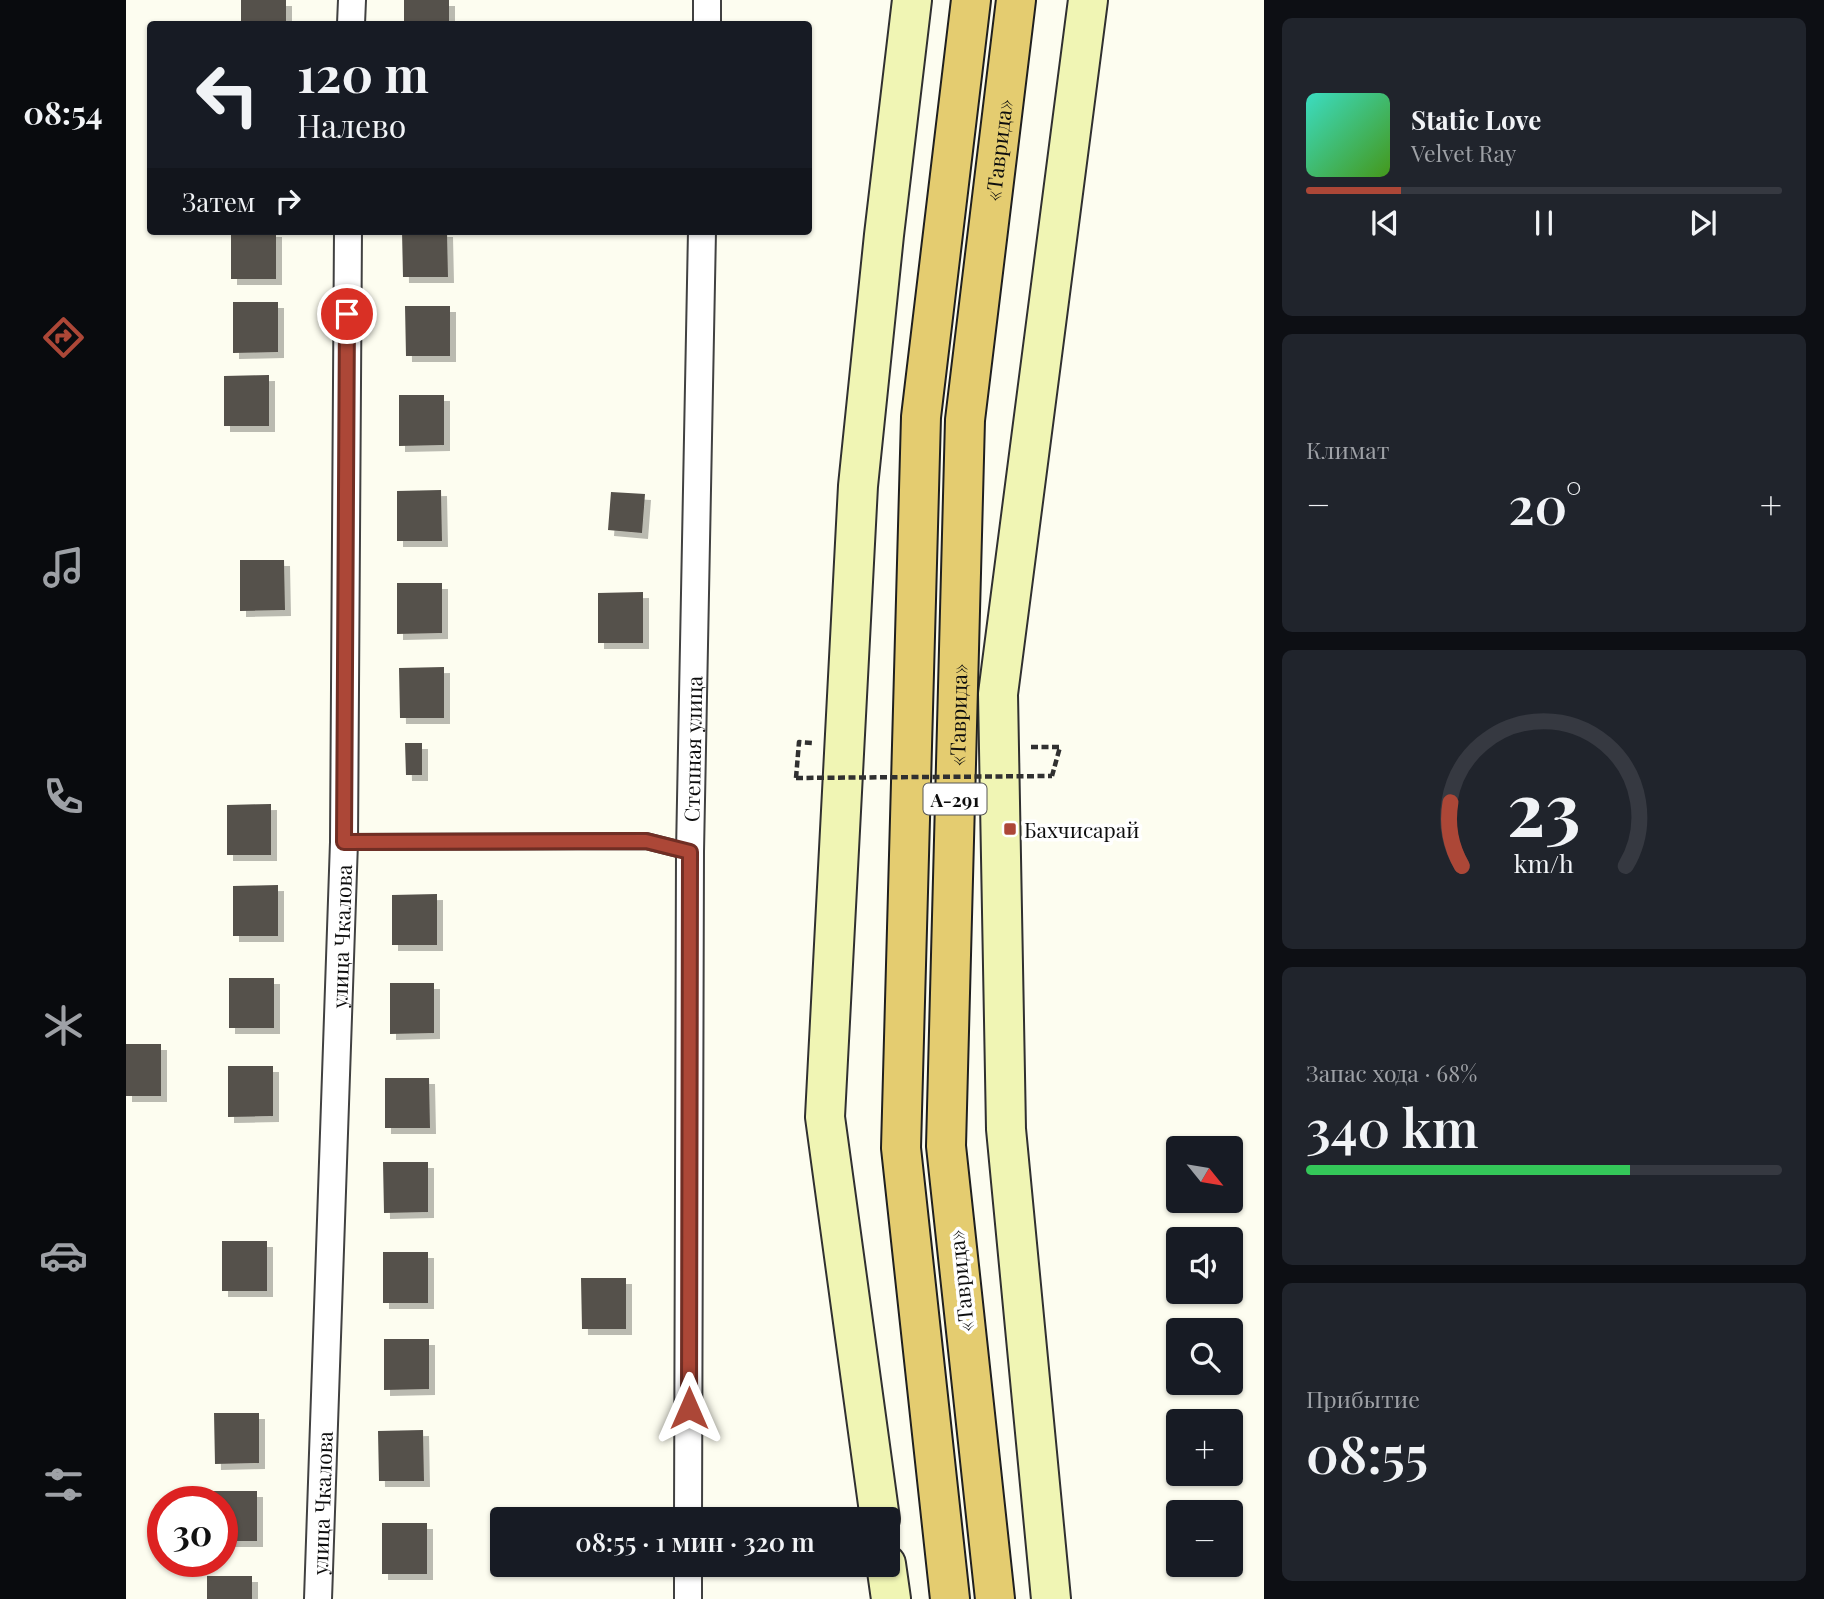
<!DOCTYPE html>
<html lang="ru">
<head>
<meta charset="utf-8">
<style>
  :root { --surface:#171b24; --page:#20242c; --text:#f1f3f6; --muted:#9ea1a6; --line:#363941; --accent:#ac4737 }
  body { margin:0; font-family:"Playfair Display",serif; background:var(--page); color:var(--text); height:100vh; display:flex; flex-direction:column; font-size:26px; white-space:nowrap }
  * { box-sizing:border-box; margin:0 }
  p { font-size:23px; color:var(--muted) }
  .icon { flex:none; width:38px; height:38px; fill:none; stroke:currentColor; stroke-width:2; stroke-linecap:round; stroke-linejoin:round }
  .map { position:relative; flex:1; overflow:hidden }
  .panel { display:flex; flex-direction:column; gap:18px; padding:18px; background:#0d0f14; width:560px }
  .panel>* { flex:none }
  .guide { position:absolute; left:21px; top:21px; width:665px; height:214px; border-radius:7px; box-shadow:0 2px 5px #0004; background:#171b24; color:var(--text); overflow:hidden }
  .needle { width:46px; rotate:120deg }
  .controls { position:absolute; left:1040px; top:1136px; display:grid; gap:14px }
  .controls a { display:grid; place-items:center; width:77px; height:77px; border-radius:7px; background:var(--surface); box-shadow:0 2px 5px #0004; font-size:35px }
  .speed { position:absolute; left:21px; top:1486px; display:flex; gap:14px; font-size:35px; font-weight:700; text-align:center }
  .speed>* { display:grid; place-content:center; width:91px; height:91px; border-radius:50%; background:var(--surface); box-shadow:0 2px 5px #0004; line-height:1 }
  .speed .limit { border:10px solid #d22; background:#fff; color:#111 }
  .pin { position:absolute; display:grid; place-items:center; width:60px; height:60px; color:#fff; margin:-30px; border:4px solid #fff; border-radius:50%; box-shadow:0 2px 7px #0007 }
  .me { position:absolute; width:77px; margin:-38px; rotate:0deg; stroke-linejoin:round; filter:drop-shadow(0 0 5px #0008) }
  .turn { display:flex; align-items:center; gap:24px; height:147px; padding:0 35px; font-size:32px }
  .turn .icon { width:91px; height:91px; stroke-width:2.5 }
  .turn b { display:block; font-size:49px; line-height:60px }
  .then { display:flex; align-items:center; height:66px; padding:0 35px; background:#0003; gap:14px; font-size:26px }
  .big { font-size:52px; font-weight:600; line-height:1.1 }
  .panel .widget { flex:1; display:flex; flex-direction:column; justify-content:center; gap:10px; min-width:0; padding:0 24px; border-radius:10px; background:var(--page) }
  .panel .dial { align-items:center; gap:0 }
  .dial svg { height:182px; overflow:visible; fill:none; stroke:var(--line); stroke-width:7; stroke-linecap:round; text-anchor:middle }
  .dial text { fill:var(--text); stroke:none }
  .song { display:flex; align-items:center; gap:21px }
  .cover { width:84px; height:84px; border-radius:10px; background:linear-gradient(135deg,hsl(170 70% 55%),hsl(100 70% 35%)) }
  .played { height:7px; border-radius:4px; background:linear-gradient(90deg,var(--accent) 20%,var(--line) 20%) }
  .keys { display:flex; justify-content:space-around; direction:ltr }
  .heat { display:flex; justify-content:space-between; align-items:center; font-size:38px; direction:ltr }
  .charge { height:10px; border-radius:5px; background:linear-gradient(90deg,#34c759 68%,var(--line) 0) }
  .trip { position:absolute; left:364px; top:1507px; width:410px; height:70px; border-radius:7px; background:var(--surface); box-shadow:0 2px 5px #0004; font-weight:600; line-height:70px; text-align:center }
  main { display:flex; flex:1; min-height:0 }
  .tab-bar { display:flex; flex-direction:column; width:126px; justify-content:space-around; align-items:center; background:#090b0e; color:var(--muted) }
  .tab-bar .icon { width:49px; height:49px }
  .tab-bar .current { color:var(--accent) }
  .tab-bar b { font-size:32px; color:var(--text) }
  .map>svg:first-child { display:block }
</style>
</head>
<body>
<main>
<nav class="tab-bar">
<b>08:54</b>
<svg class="icon current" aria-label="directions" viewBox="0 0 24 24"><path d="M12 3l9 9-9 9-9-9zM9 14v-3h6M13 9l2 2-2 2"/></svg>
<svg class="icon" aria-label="music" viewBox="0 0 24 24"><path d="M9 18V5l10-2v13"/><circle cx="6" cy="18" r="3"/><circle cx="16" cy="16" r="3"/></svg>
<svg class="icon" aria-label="phone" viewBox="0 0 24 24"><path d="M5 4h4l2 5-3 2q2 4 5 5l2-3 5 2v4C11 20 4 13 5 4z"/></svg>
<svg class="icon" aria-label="climate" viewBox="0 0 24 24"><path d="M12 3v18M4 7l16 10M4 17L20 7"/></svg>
<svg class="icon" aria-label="car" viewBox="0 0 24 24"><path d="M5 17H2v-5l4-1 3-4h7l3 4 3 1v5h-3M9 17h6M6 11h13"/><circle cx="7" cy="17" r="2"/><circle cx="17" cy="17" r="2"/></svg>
<svg class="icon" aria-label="filters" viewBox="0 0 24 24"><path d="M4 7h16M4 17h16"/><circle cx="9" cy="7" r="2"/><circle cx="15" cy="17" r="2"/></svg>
</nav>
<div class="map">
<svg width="1138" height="1599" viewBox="0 0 1138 1599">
  <defs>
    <filter id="shadow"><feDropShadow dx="6" dy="6" stdDeviation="0" flood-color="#0004"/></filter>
  </defs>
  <rect width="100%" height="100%" fill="#fdfdf0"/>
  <path fill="#55514b" filter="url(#shadow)" d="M115,0H160V24H115Z
    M278,0H323V24H278Z
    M105,231H150V279H105Z
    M276,231H321L322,277H277Z
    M107,302H152V352L107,353Z
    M279,306H324V356H280Z
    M143,375V426H98V376Z
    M273,395H318V445L273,446Z
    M315,490L316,541H271V491Z
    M485,492L519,494L516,533L482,530Z
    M114,560H158L159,610L114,611Z
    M271,583H316V633L271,634Z
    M517,592V643H472V593Z
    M318,667V718H274L273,668Z
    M279,743H296V775H280Z
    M145,804V855H101V805Z
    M152,885V936H107V886Z
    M311,894V945H266V895Z
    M103,978H148V1028H103Z
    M264,983H308V1033L264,1034Z
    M0,1044H35V1096H0Z
    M102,1066H147V1116L102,1117Z
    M259,1078H303L304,1128H259Z
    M257,1162H302V1212L258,1213Z
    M96,1241H141V1291H96Z
    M257,1252H302V1303H257Z
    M455,1278H500V1329H456Z
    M258,1339H303V1389L258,1390Z
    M88,1413H133V1463L89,1464Z
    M297,1430L298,1481H253L252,1431Z
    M86,1491H131V1541H96V1502H87Z
    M256,1523H301V1574H256Z
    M81,1576H126V1599H81Z"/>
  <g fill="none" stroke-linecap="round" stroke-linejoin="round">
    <defs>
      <path id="service" d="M218,842L520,841L564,852"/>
      <g id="minor">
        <path d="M225,24L226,0"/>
        <path d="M581,24V0"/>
        <path id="s1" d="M562,1519L564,852L576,231"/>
        <path id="s2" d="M192,1599L218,842L222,231"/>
        <path d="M562,1599V1564"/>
      </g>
      <path id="secondary" d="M754,1519L699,1117L732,486L758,235L786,0
        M760,1564L765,1599
        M925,1599L880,1129L872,694L962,0"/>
      <g id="trunk">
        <path d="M824,1599L775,1148L795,417L845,0"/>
        <path id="s3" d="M869,1599L820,1146L839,420L890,0"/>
      </g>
    </defs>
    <use href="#service" stroke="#414141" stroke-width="18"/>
    <use href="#minor" stroke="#414141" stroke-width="30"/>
    <use href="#secondary" stroke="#303030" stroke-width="42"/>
    <use href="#trunk" stroke="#1f1f1f" stroke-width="42"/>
    <path stroke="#303030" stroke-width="4.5" stroke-dasharray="7 3.5" stroke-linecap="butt" d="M905,747H934L926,776
      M670,778L673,742L686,743"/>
    <use href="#service" stroke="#fff" stroke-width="14"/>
    <use href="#minor" stroke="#fff" stroke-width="26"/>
    <use href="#secondary" stroke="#f0f5b4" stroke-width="38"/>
    <use href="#trunk" stroke="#e4cc70" stroke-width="38"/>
    <path stroke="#303030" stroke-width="4.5" stroke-dasharray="7 3.5" stroke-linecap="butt" d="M670,778L926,776"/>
  </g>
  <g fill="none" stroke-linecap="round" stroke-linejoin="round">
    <defs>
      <path id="route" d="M221,314L218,842L520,841L564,852L563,1408"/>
    </defs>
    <use href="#route" stroke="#702e24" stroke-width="18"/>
    <use href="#route" stroke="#ac4737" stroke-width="12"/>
  </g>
  <rect fill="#ac4737" stroke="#fff" stroke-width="2.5" x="877" y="822" width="14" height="14" rx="3.5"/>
  <g text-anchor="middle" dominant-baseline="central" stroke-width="7" stroke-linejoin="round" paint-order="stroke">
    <rect fill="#fff" stroke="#565656" stroke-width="2" x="797.5" y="783.5" width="63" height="31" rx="5"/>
    <g font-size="19" font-weight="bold" fill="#0e0e0e">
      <text x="829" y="799">А-291</text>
    </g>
    <g font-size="21" fill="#0e0e0e" stroke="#fff">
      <text stroke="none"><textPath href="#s3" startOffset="1454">«Таврида»</textPath></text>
      <text stroke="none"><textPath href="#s3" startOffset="887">«Таврида»</textPath></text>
      <text stroke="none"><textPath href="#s1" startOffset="770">Степная улица</textPath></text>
      <text stroke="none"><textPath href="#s2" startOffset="663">улица Чкалова</textPath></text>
      <text transform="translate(834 1281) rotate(-96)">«Таврида»</text>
      <text stroke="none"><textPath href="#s2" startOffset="96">улица Чкалова</textPath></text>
    </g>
    <g font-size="21" fill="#0e0e0e" stroke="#fff" text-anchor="start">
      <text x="898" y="829">Бахчисарай</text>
    </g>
  </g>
</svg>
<div class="controls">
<a><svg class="needle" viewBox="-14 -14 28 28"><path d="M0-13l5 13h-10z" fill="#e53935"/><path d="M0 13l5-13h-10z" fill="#9ea1a6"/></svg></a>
<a><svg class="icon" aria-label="sound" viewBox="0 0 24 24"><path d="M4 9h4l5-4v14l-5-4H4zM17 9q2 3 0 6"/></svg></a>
<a><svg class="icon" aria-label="search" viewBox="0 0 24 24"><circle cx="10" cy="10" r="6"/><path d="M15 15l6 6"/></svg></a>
<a>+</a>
<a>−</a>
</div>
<div class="speed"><div class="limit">30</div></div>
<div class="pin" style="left:221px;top:314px;background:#d93025"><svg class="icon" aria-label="arrive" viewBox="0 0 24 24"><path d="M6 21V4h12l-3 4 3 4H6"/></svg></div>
<svg class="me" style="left:563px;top:1408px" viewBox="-20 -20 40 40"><path d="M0-17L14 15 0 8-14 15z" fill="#ac4737" stroke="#fff" stroke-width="4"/></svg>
<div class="trip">08:55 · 1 мин · 320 m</div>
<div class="guide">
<div class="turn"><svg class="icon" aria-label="left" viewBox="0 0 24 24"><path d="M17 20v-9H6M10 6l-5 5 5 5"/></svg><div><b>120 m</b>Налево</div></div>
<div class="then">Затем<svg class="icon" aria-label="right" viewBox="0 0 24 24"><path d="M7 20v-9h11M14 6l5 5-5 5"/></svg></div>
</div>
</div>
<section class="panel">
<div class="widget">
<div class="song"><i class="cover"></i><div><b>Static Love</b><p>Velvet Ray</p></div></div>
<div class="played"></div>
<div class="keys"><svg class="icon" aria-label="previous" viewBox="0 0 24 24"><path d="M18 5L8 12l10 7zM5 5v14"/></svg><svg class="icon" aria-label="pause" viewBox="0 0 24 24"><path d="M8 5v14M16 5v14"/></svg><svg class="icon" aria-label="next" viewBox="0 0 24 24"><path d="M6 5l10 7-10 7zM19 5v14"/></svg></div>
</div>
<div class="widget"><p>Климат</p>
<div class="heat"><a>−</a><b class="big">20°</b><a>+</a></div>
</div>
<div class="widget dial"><svg viewBox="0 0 100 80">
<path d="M14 69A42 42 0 1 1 86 69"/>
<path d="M14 69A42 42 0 0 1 9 41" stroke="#ac4737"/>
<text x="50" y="56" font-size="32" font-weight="700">23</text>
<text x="50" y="72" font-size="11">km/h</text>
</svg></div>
<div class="widget"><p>Запас хода · 68%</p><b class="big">340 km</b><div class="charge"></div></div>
<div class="widget"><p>Прибытие</p><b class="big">08:55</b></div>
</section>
</main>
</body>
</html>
